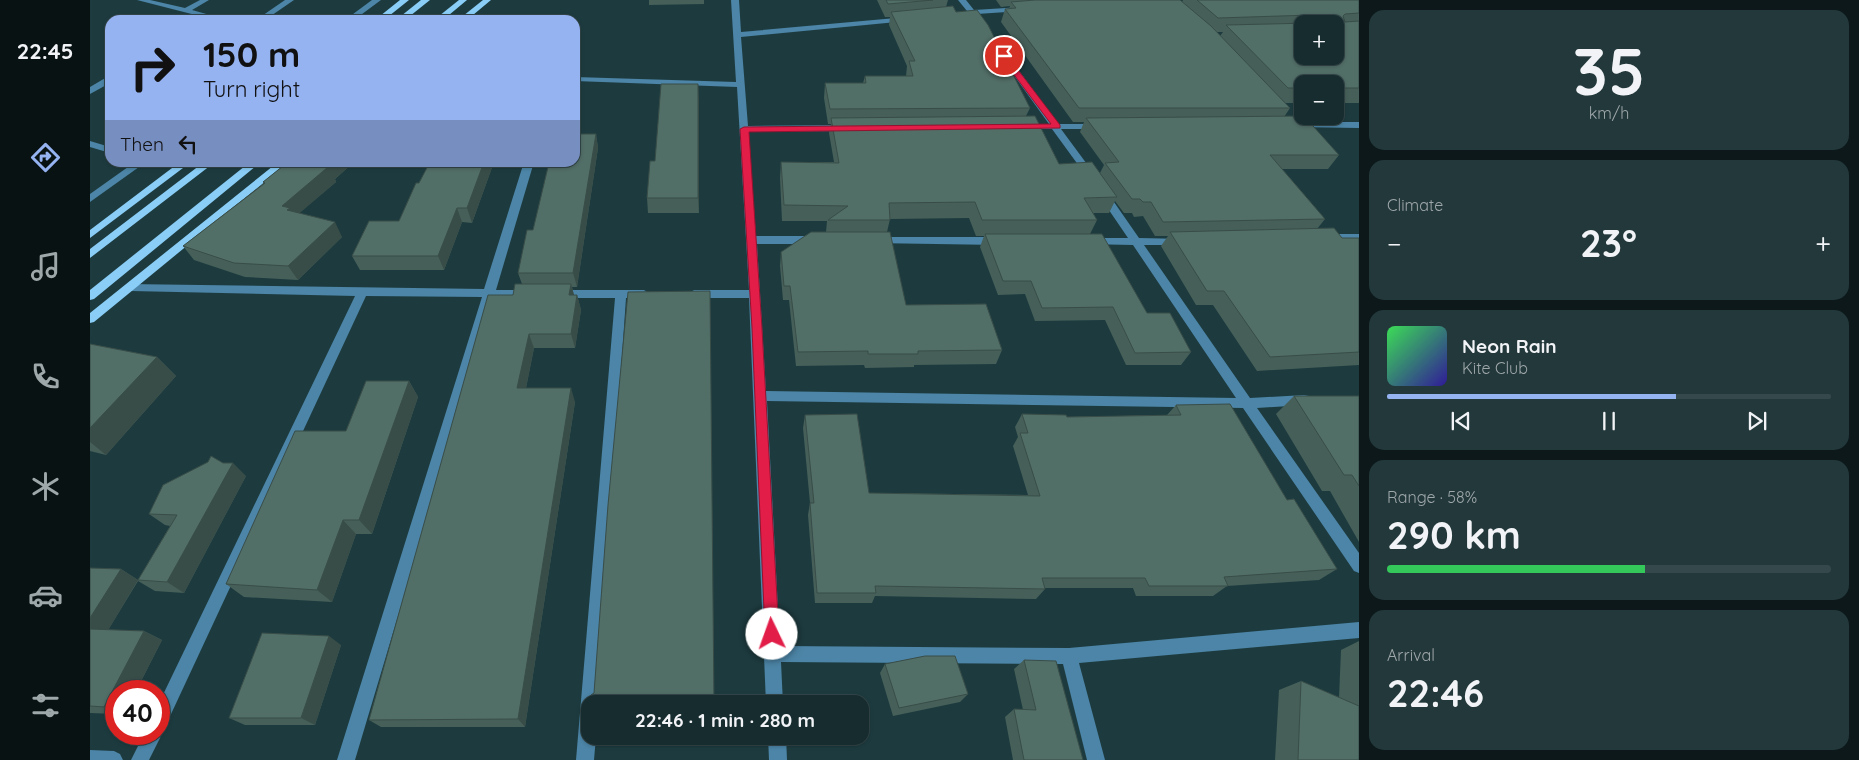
<!DOCTYPE html>
<html lang="en">
<head>
<meta charset="utf-8">
<style>
  :root { --surface:#162c2f; --page:#23383b; --text:#f1f3f6; --muted:#9ea7aa; --line:#35484b; --accent:#95b2f1 }
  body { margin:0; font-family:Quicksand,sans-serif; background:var(--page); color:var(--text); height:100vh; display:flex; flex-direction:column; font-size:19px; white-space:nowrap }
  * { box-sizing:border-box; margin:0 }
  p { font-size:16px; color:var(--muted) }
  .icon { flex:none; width:28px; height:28px; fill:none; stroke:currentColor; stroke-width:2; stroke-linecap:round; stroke-linejoin:round }
  .map { position:relative; flex:1; overflow:hidden }
  .drawer { display:flex; flex-direction:column; gap:10px; padding:10px; background:#0c181a; width:500px }
  .drawer>* { flex:none }
  .guide { position:absolute; left:15px; top:15px; width:475px; height:152px; border-radius:15px; box-shadow:0 1px 4px #0004,0 0 0 1px var(--line); background:#95b2f1; color:#111; overflow:hidden }
  .controls { position:absolute; left:1204px; top:15px; display:grid; gap:10px }
  .controls a { display:grid; place-items:center; width:50px; height:50px; border-radius:10px; background:var(--surface); box-shadow:0 1px 4px #0004,0 0 0 1px var(--line); font-size:25px }
  .speed { position:absolute; left:15px; top:680px; display:flex; gap:10px; font-size:25px; font-weight:700; text-align:center }
  .speed>* { display:grid; place-content:center; width:65px; height:65px; border-radius:50%; background:var(--surface); box-shadow:0 1px 4px #0004,0 0 0 1px var(--line); line-height:1 }
  .speed .limit { border:8px solid #d22; background:#fff; color:#111 }
  .pin { position:absolute; display:grid; place-items:center; width:42px; height:42px; color:#fff; margin:-21px; border:2px solid #fff; border-radius:50%; box-shadow:0 1px 5px #0007 }
  .me { position:absolute; width:55px; margin:-28px; rotate:357deg; stroke-linejoin:round; filter:drop-shadow(0 0 4px #0008) }
  .turn { display:flex; align-items:center; gap:18px; height:105px; padding:0 15px; font-size:22px }
  .turn .icon { width:65px; height:65px; stroke-width:2.5 }
  .turn b { display:block; font-size:35px; line-height:42px }
  .then { display:flex; align-items:center; height:48px; padding:0 15px; background:#0003; gap:10px; font-size:19px }
  .big { font-size:38px; font-weight:700; line-height:1.1 }
  .drawer .widget { flex:1; display:flex; flex-direction:column; justify-content:center; gap:8px; min-width:0; padding:0 18px; border-radius:15px; background:var(--page) }
  .drawer .dial { align-items:center; gap:0 }
  .dial b { font-size:65px; line-height:1 }
  .song { display:flex; align-items:center; gap:15px }
  .cover { width:60px; height:60px; border-radius:8px; background:linear-gradient(135deg,hsl(130 70% 55%),hsl(250 70% 35%)) }
  .played { height:5px; border-radius:2px; background:linear-gradient(90deg,var(--accent) 65%,var(--line) 65%) }
  .keys { display:flex; justify-content:space-around; direction:ltr }
  .heat { display:flex; justify-content:space-between; align-items:center; font-size:28px; direction:ltr }
  .charge { height:8px; border-radius:4px; background:linear-gradient(90deg,#34c759 58%,var(--line) 0) }
  .trip { position:absolute; left:491px; top:695px; width:288px; height:50px; border-radius:15px; background:var(--surface); box-shadow:0 1px 4px #0004,0 0 0 1px var(--line); font-weight:700; line-height:50px; text-align:center }
  main { display:flex; flex:1; min-height:0 }
  .dock { display:flex; flex-direction:column; width:90px; justify-content:space-around; align-items:center; background:#091213; color:var(--muted) }
  .dock .icon { width:35px; height:35px }
  .dock .selected { color:var(--accent) }
  .dock b { font-size:22px; color:var(--text) }
  .map>svg:first-child { display:block }
</style>
</head>
<body>
<main>
<nav class="dock">
<b>22:45</b>
<svg class="icon selected" aria-label="directions" viewBox="0 0 24 24"><path d="M12 3l9 9-9 9-9-9zM9 14v-3h6M13 9l2 2-2 2"/></svg>
<svg class="icon" aria-label="music" viewBox="0 0 24 24"><path d="M9 18V5l10-2v13"/><circle cx="6" cy="18" r="3"/><circle cx="16" cy="16" r="3"/></svg>
<svg class="icon" aria-label="phone" viewBox="0 0 24 24"><path d="M5 4h4l2 5-3 2q2 4 5 5l2-3 5 2v4C11 20 4 13 5 4z"/></svg>
<svg class="icon" aria-label="climate" viewBox="0 0 24 24"><path d="M12 3v18M4 7l16 10M4 17L20 7"/></svg>
<svg class="icon" aria-label="car" viewBox="0 0 24 24"><path d="M5 17H2v-5l4-1 3-4h7l3 4 3 1v5h-3M9 17h6M6 11h13"/><circle cx="7" cy="17" r="2"/><circle cx="17" cy="17" r="2"/></svg>
<svg class="icon" aria-label="filters" viewBox="0 0 24 24"><path d="M4 7h16M4 17h16"/><circle cx="9" cy="7" r="2"/><circle cx="15" cy="17" r="2"/></svg>
</nav>
<div class="map">
<svg width="1269" height="760" viewBox="0 0 1269 760">
  <rect width="100%" height="100%" fill="#1d3b3f"/>
  <g fill="none" stroke-linecap="round" stroke-linejoin="round">
    <path fill="#4c85a7" fill-rule="evenodd" d="M47,0H60L95,8L110,0H119L102,10L138,20H125Z
      M195,0H204L175,20H166Z
      M282,0H291L264,20H255Z
      M641,0H649L651,32L817,17L821,19L817,21L651,37L658,126L757,125L762,128L757,131L658,132L666,236H724L729,240L724,244H667L676,391L1146,398L1043,245L995,244L994,242L995,240L999,238H1038L1008,194L1013,191L1017,192L1049,238L1095,239L1096,241L1095,243L1091,245H1054L1160,398L1214,395L1219,396L1220,400L1219,404L1214,405L1167,408L1269,553V573L1264,571L1153,408L677,401L690,646L979,648L1269,622V638L989,663L1015,760H997L973,664L691,662L693,704H676L659,298H604L598,294L604,290H659L647,87L485,81V77L646,82Z
      M868,0H876L884,10L932,7L936,9L932,11L887,14L894,23L890,25L880,15H874L873,13L877,11Z
      M900,39H906L968,124H1012V128L1009,129H971L1005,175L1003,177H997L962,129H931L930,127L934,124H959L899,41Z
      M17,77H20V83L0,94V87Z
      M1207,122H1269V128L1204,127L1203,125Z
      M0,141L20,147V153L0,147Z
      M45,162H56L0,202V194Z
      M434,162H444L406,290H439L445,294L439,298H403L265,760H247L392,297L276,296L75,727L70,729L72,734L59,760H41L54,734H69V703L265,296L41,291L37,290L35,287L37,284L394,289Z
      M1234,234H1269V240L1230,239L1229,237Z
      M786,237H909L914,241L909,245L782,243L781,241L782,239Z
      M466,290H554L560,294L554,298H536L508,704H500V736H506L504,760H486L525,298H466L460,294Z
      M678,736H696L697,760H679Z
      M0,750L24,751L30,754L33,760H0Z"/>
    <path fill="#8acef8" fill-rule="evenodd" d="M310,0H319L294,20H285Z
      M331,0H340L315,20H306Z
      M369,0H377L353,20H344Z
      M393,0H401L377,20H368Z
      M90,162H101L0,238V230Z
      M114,162H125L0,258V249Z
      M160,162H171L4,299L0,300V290Z
      M188,162H199L4,322L0,323V313Z"/>
  </g>
  <path fill="#465f59" fill-rule="evenodd" d="M559,0H614V4L559,5Z
    M787,0H858L856,7L866,12L940,108L936,116L969,164L1010,173L1014,165L990,132L994,122H983L911,22L915,9H919L920,6L911,7L906,0H1090L1092,2L1093,0H1269V103H1245V84H1212V103H1195L1200,108L1194,117L1249,155L1238,169H1192L1235,219L1227,229L1252,238H1269V365L1167,371L1123,305H1106L1071,246L1078,236H1065L1053,216L1044,217L1042,213H1034L1025,201L1019,213H1003L1007,220L1000,234L1057,313L1101,352L1091,365H1036L1015,320L945,321L935,294L908,295L890,247L894,236H886L879,218L800,219L797,232L816,305L912,350L906,364L824,365V367L775,368L774,365L706,366L699,300H693L690,266L691,252L736,232L737,221H692L690,178L691,162H744L739,133L741,124H738L734,98L735,83H773L775,76H816L817,66L799,25L800,17H795ZM1126,32H1133L1130,36Z
    M608,84L609,213H558L557,198L565,161Z
    M506,134L508,148L487,287H482L484,295H487L491,310L485,348H444L436,388L485,402L435,727H291L279,720L423,295L432,284L428,273L465,167Z
    M198,162H264L245,179L246,182L209,213L252,237L208,280L155,277L104,260L93,246L174,183L173,182Z
    M340,162H404L382,223L372,222L354,270H270L262,256L309,221Z
    M0,344L67,357L86,376L16,455L0,451Z
    M319,381L328,397L282,534H266L242,602L154,597L136,584L256,431Z
    M1204,396H1269V542L1240,491H1232L1186,414Z
    M1086,405L1197,500L1247,569L1229,580L1137,586L1123,596H1046L1043,588H955V589L946,599L785,596L782,603H725L718,515L720,503L713,428L715,415L779,493L938,495L923,446L928,437L925,427L932,414L977,417L1077,415Z
    M156,476L94,593L65,591L48,581L18,630L54,631L72,640L46,691H26V714L0,713V568L31,569L48,580L80,526L75,525L59,514Z
    M1269,641V760H1185L1189,690L1211,681L1249,698L1251,650Z
    M251,645L225,725H155L139,718Z
    M934,660L993,760H923L915,717L924,709L933,710L924,669Z
    M795,664L878,694L870,702L803,716L790,673Z
    M503,736H625V741L507,743Z"/>
  <path fill="#394d48" d="M608,84L609,98V213L608,198Z
    M506,134L508,148L487,287L483,273Z
    M240,162H264L245,179L246,182L205,217L192,206Z
    M394,162H404L382,223L377,208Z
    M367,208L372,222L354,270L348,256Z
    M245,222L252,237L208,280L198,266Z
    M481,284L485,299L479,295Z
    M487,295L491,310L485,348L481,334Z
    M439,334L444,348L433,403L427,388Z
    M67,357L86,376L16,455L0,442V428Z
    M319,381L328,397L282,534L269,520Z
    M481,388L485,402L435,727L428,719Z
    M143,463L156,476L94,593L77,582Z
    M253,520L266,534L242,602L227,590Z
    M31,569L48,580L13,639L0,633V618Z
    M54,631L72,640L46,691H26V711L14,707Z
    M239,636L251,645L225,725L211,718Z"/>
  <path fill="#516e67" stroke="#394d48" fill-rule="evenodd" d="M796,0H843L798,4Z
    M945,0H1090L1121,26L1200,108H989L915,9L926,8L921,2Z
    M1107,0H1269V13L1255,14L1253,16L1255,22L1269,21V88H1245V84H1212V88H1198L1136,25L1221,23L1222,15L1128,18ZM1212,24H1245V56H1212Z
    M863,6L866,12L887,10L898,25L940,108L740,109L735,83H776L775,76H823L819,61H825L801,12Z
    M571,84H608V198H557L560,161H565Z
    M945,116L969,164L1002,162L1027,197L994,198L1007,220H892L885,202L799,203L800,220H738L758,206L694,205L691,162L749,163L741,118Z
    M1214,116L1249,155H1180L1235,219L1073,222L1061,202H1053L1050,199H1042L1015,163L1029,162L996,118Z
    M485,134H506L483,273H428L437,230H443L458,167H465L466,162H485Z
    M198,162H240L235,166L238,167L192,206L200,208L197,210L245,222L198,266L144,263L93,246L175,183L173,182Z
    M340,162H394L377,208H367L348,256H262L279,221H309L326,183H329Z
    M1244,228L1252,238H1269V352L1180,357L1134,291H1117L1080,232Z
    M721,232H800L816,305L896,304L912,350L828,351V354H778V351L708,352L700,286H694L691,252Z
    M895,234H1012L1057,313H1080L1101,352L1045,353L1023,307L952,308L941,281H913Z
    M425,284H481L479,295H487L481,334H439L427,388H481L428,719L279,720L398,295H423Z
    M620,291L624,704H500V726L498,724L501,695L504,693L518,505L538,292Z
    M0,344L67,357L0,428Z
    M276,381H319L269,520H253L227,590L136,584L205,431H256Z
    M1204,396H1269V486L1262,475H1254Z
    M1140,404L1197,500L1204,499L1247,569L1134,577L1138,586H1059L1055,578H952L955,589L785,586L786,593H727L720,503H724L715,415L767,414L779,493L950,496L930,433H938L932,414L976,415L977,417L1091,415L1086,405Z
    M121,456L133,463H143L77,582L48,580L87,515L59,514L73,485L118,462Z
    M0,568L31,569L0,618Z
    M0,629L54,631L14,707L0,706Z
    M172,633L239,636L211,718H139Z
    M835,656H865L878,694L809,708L795,664Z
    M934,660L966,661L993,760H934L924,709L946,710Z
    M1211,681L1269,706V760H1208Z"/>
  <path fill="#e11d48" stroke="#92132f" d="M914,53L916,54L970,125V128L659,132L672,328L689,634L687,639L682,641L677,639L675,634L662,328L650,129L654,127L961,124L910,56Z"/>
</svg>
<div class="controls">
<a>+</a>
<a>−</a>
</div>
<div class="speed"><div class="limit">40</div></div>
<div class="pin" style="left:914px;top:56px;background:#d93025"><svg class="icon" aria-label="arrive" viewBox="0 0 24 24"><path d="M6 21V4h12l-3 4 3 4H6"/></svg></div>
<svg class="me" style="left:682px;top:634px" viewBox="-20 -20 40 40"><circle r="19" fill="#fff"/><path d="M0-13L10 11 0 6-10 11z" fill="#e11d48"/></svg>
<div class="trip">22:46 · 1 min · 280 m</div>
<div class="guide">
<div class="turn"><svg class="icon" aria-label="right" viewBox="0 0 24 24"><path d="M7 20v-9h11M14 6l5 5-5 5"/></svg><div><b>150 m</b>Turn right</div></div>
<div class="then">Then<svg class="icon" aria-label="left" viewBox="0 0 24 24"><path d="M17 20v-9H6M10 6l-5 5 5 5"/></svg></div>
</div>
</div>
<section class="drawer">
<div class="widget dial"><b>35</b><p>km/h</p></div>
<div class="widget"><p>Climate</p>
<div class="heat"><a>−</a><b class="big">23°</b><a>+</a></div>
</div>
<div class="widget">
<div class="song"><i class="cover"></i><div><b>Neon Rain</b><p>Kite Club</p></div></div>
<div class="played"></div>
<div class="keys"><svg class="icon" aria-label="previous" viewBox="0 0 24 24"><path d="M18 5L8 12l10 7zM5 5v14"/></svg><svg class="icon" aria-label="pause" viewBox="0 0 24 24"><path d="M8 5v14M16 5v14"/></svg><svg class="icon" aria-label="next" viewBox="0 0 24 24"><path d="M6 5l10 7-10 7zM19 5v14"/></svg></div>
</div>
<div class="widget"><p>Range · 58%</p><b class="big">290 km</b><div class="charge"></div></div>
<div class="widget"><p>Arrival</p><b class="big">22:46</b></div>
</section>
</main>
</body>
</html>
